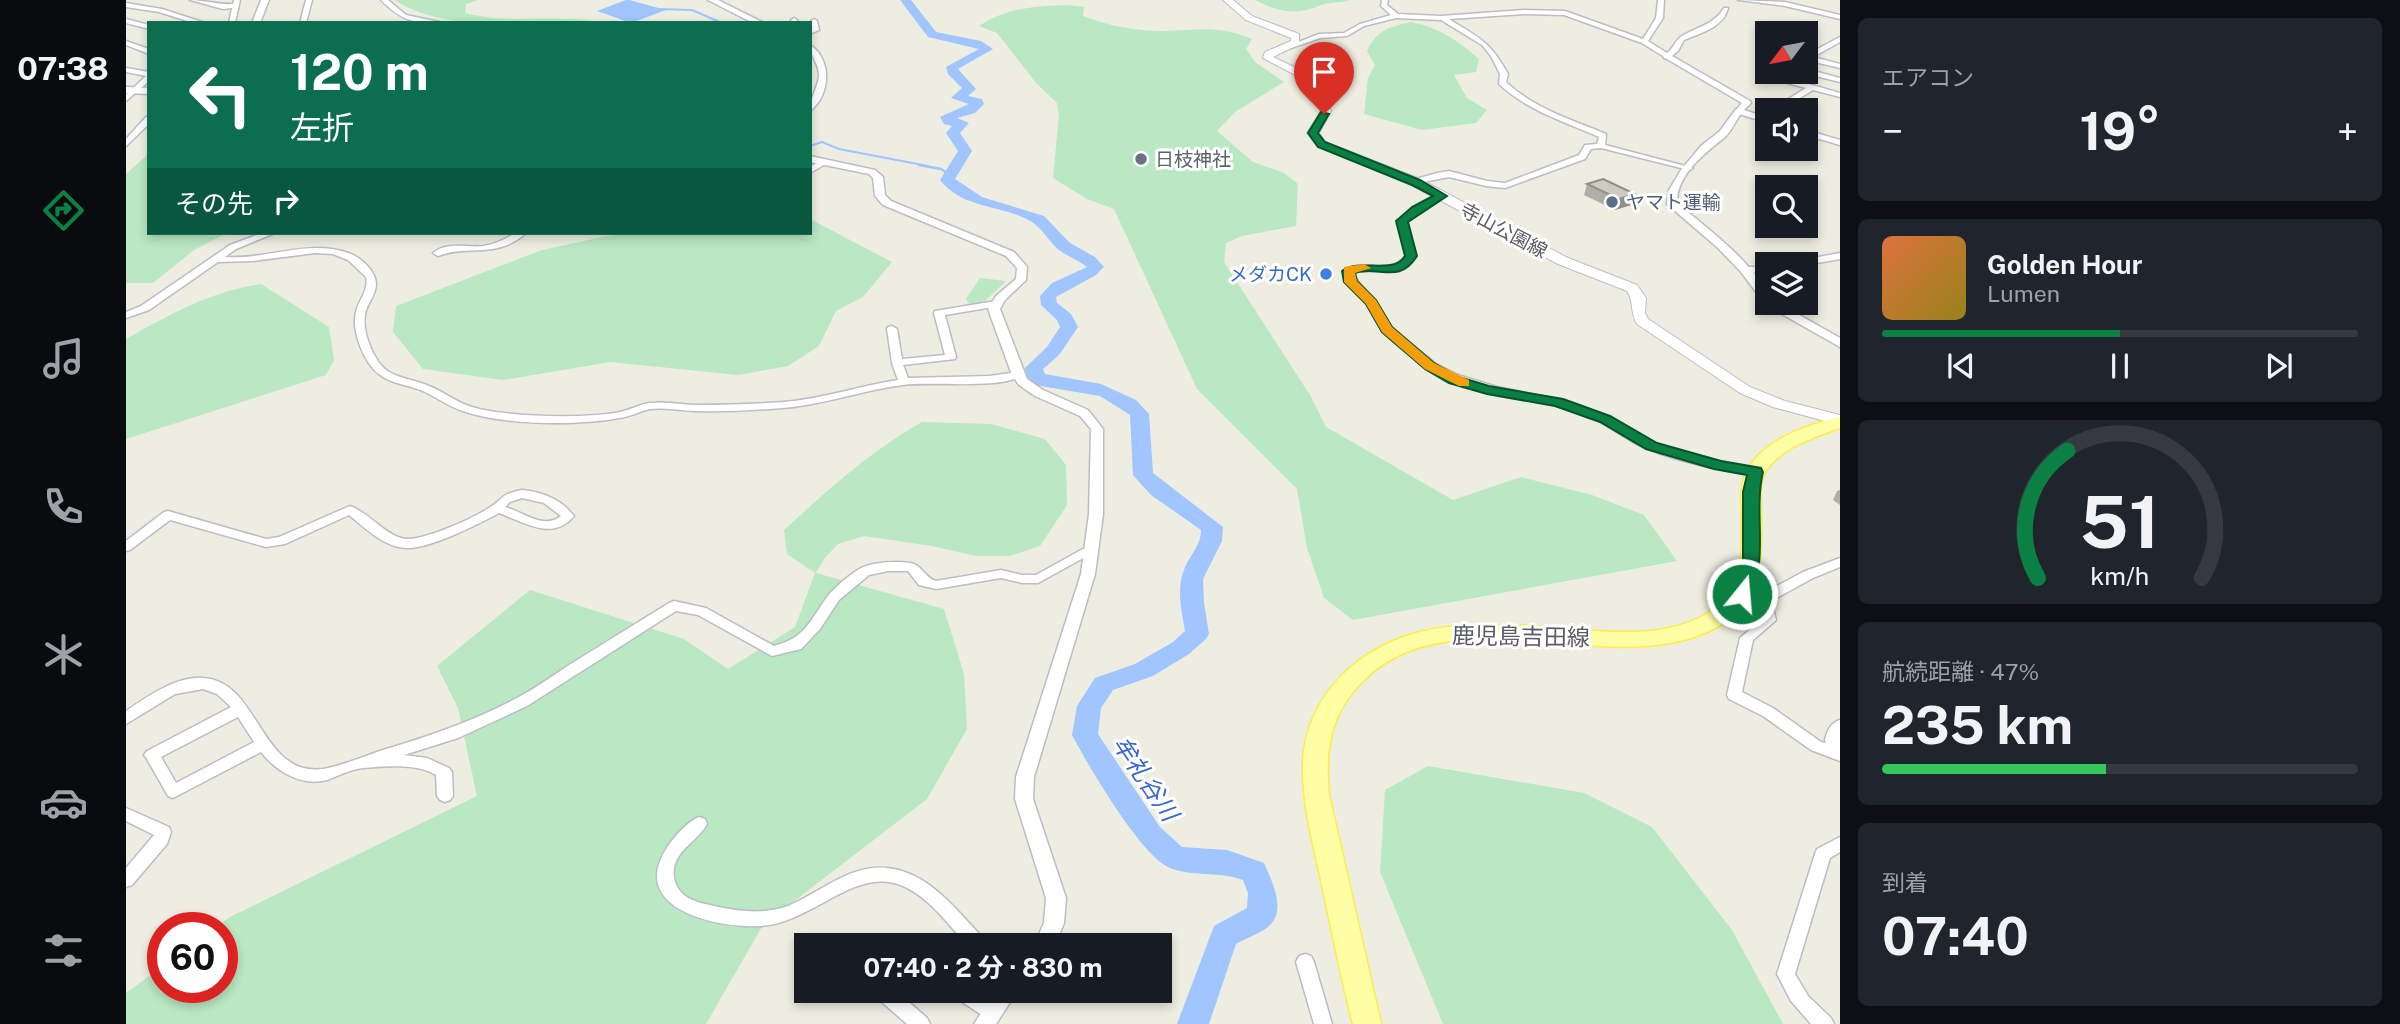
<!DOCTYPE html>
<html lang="ja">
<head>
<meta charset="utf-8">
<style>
  :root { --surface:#171b24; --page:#20242c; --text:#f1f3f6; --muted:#9ea1a6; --line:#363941; --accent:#0b8043 }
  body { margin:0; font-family:"Public Sans","Noto Sans JP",sans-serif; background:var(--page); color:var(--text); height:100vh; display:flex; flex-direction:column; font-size:26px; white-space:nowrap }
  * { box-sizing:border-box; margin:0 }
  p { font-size:23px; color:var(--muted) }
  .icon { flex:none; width:38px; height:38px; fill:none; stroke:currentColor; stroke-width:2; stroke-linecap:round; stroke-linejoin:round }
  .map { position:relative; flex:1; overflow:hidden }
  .panel { display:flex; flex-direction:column; gap:18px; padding:18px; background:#0d0f14; width:560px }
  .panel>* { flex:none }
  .guide { position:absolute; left:21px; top:21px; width:665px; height:214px; border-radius:0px; box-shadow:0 4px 10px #0003; background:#0b6e4f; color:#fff; overflow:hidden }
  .needle { width:46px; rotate:238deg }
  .buttons { position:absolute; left:1629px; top:21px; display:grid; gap:14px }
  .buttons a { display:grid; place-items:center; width:63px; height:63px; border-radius:0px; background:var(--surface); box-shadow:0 4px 10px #0003; font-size:35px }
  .speed { position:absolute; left:21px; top:912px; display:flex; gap:14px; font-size:35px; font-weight:700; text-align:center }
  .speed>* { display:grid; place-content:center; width:91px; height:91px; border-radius:50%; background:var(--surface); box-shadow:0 4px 10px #0003; line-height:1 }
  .speed .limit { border:10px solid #d22; background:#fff; color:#111 }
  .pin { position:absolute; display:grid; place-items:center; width:60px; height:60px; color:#fff; margin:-72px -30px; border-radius:50% 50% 50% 0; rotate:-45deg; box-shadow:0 0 7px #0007 }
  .pin .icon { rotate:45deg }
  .me { position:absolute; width:77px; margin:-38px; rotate:17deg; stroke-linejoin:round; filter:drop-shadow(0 0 5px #0008) }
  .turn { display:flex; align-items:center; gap:24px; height:147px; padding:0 28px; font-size:32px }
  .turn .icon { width:91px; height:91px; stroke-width:2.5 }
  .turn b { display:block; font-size:49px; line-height:60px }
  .then { display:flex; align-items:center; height:66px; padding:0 28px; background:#0003; gap:14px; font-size:26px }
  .big { font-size:52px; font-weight:700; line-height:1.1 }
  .panel .tile { flex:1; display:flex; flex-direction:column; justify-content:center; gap:10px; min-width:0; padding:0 24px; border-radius:10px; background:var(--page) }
  .panel .dial { align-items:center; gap:0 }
  .dial svg { height:182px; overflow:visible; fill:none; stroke:var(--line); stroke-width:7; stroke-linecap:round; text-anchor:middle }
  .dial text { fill:var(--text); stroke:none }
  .song { display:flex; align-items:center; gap:21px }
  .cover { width:84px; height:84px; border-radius:10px; background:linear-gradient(135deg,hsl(20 70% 55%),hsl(50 70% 35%)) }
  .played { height:7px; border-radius:4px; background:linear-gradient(90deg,var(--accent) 50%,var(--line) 50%) }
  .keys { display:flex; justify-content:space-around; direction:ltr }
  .heat { display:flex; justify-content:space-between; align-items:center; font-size:38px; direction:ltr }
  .charge { height:10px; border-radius:5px; background:linear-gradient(90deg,#34c759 47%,var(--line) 0) }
  .trip { position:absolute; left:668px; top:933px; width:378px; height:70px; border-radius:0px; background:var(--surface); box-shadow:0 4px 10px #0003; font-weight:700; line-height:70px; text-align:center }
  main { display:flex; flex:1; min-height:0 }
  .tab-bar { display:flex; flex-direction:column; width:126px; justify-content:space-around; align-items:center; background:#090b0e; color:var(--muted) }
  .tab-bar .icon { width:49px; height:49px }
  .tab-bar .current { color:var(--accent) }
  .tab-bar b { font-size:32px; color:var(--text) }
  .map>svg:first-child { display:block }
</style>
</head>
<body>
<main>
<nav class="tab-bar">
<b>07:38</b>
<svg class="icon current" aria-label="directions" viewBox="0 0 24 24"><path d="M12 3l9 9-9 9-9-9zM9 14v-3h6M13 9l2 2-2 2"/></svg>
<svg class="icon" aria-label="music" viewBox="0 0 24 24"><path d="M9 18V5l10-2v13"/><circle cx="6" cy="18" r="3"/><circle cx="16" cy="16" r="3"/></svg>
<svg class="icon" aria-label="phone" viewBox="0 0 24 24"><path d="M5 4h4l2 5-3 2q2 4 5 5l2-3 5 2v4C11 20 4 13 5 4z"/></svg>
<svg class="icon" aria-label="climate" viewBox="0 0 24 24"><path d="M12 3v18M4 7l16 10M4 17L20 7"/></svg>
<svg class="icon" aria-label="car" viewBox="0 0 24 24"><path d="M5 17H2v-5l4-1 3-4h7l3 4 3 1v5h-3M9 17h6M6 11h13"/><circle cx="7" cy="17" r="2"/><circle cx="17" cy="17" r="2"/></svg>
<svg class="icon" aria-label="filters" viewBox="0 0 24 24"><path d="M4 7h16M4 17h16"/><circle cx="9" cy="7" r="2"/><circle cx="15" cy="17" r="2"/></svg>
</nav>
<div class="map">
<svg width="1714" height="1024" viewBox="0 0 1714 1024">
  <rect width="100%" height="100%" fill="#eeede1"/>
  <path fill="#bae8c3" d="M268,0H352L340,4L339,13C383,25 431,13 477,23C411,23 325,35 268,0Z
    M1129,0H1223C1215,3 1203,2 1195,5C1171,16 1153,12 1129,0Z
    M941,5L958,7L957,16C983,26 1010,31 1038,31C1073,30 1092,25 1126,39L1120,49L1129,62L1158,82L1109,112L1091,131L1127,162L1158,173L1172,184L1170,226L1116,236L1100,243L1098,262L1184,395L1200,427L1327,500L1395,477L1466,495L1518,515L1551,561L1227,620L1198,598L1181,548L1171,489L1071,389L988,209L961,199L927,178L933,115L931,103L911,84L871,33L853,26C881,8 909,6 941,5Z
    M1285,22C1314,28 1331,40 1353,59L1350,72L1328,75L1341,98L1361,110L1350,123L1296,130L1238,114L1242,78L1249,65L1241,51C1251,30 1263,27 1285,22Z
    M23,149V233H101L68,250L27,283H0V174L20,156Z
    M684,219L766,262L737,297L710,311L693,346L662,366L612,375L484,362L377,380L297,369L267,332L270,306L416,250L495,233H684Z
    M854,278L880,281L859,301L844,305L840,299Z
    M135,284L203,327L208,360L200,375L0,439V339C43,315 85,291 135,284Z
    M796,422L865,424L919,439L940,465L941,505L914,546L884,556H850L806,546L738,536L712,544L698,559L690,573L818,609L838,674L841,729L801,799L637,925L580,1024H0V993L37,966V987H96V928L89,927L104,917L351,796L332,708L311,666L404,590L558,639L602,669L669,627L689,573L661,554L658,530C703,489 743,452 796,422Z
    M1302,766L1458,793L1526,827L1606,930L1657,1024H1317L1254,872L1259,790Z"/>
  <path fill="#a0c5ff" d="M500,0H503L540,10L505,23L471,11Z"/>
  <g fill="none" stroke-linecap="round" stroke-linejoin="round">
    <path stroke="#a0c5ff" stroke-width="2" d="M533,9L566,10L596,23
      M684,146L696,142L713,149L802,166"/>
    <path stroke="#a0c5ff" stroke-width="2.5" d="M793,165L815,169L823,174"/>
    <path fill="#a0c5ff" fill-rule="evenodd" d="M774,0H785L810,32L855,41L867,49L832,69L850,89L842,96L856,99L858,104L849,113L831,118L843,123L834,133L846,151L829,179L856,197L918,216L944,243L969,257L978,267L970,275L930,297L931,303L945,314L952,327L933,355L917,369L919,374L975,384L1010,400L1023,414L1027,473L1097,527L1096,541L1077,579L1078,603L1083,634L1079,640L1063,654L1027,676L987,690L975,708L972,734L1034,827L1056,847L1101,850L1138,863C1145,879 1160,908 1145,924C1138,932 1120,938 1110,944L1083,1024H1051L1088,926L1121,908L1122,893L1117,880C1093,871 1063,877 1042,867C1014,854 962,765 946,735L951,706L969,678L1009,664L1047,642L1059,631C1056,612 1050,590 1058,570C1063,555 1075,547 1075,530L1025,495L1007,475L1004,415L974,396L909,385L901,376L899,368L921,347L934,327L931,320L915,305L914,296L926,283L961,267C952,260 941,256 933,250C923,242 917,229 906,222C876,204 838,210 814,180L832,151L820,133L826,126L818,124L814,117L843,104L825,98L836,88L822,74L820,67L853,49L802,37Z"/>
    <defs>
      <path id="minor" d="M64,0C79,0 92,5 107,4L108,0H114L109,23H103L106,8L97,9Z
        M180,0H186L180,23H174Z
        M255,0H262L280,15L318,23C287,23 277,22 255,0Z
        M1256,0H1262L1261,5L1272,14L1315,16L1398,10L1439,11L1517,39L1530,18L1532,0H1538L1537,18L1522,41L1541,53C1548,48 1549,40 1556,36C1573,26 1587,25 1598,8H1602C1598,27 1575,33 1558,40L1552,51L1546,56L1624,101L1625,103L1618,110L1642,118V123L1610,113L1609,111L1616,103L1541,59L1538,58L1537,56L1516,43L1438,15L1398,14L1323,19C1353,38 1364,41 1382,74L1380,82C1409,109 1444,119 1480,134L1479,145L1567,168L1563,170L1475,148L1465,149L1459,159L1379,188L1360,186L1323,177L1287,184V180L1311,173L1323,171L1361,181L1379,183L1453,155L1459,145L1471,144L1473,137C1437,121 1402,111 1373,84L1374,74L1365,56L1356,45L1315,20L1270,18L1238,26L1221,36L1194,38L1165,48L1160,47L1193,34L1218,33L1234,24L1265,15L1255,6Z
        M1612,0L1659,2L1714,15V19L1659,6Z
        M0,3L36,9L79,23H68L33,12L0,7Z
        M668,18L670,19L673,23H667L665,20Z
        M0,19L23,25V29L0,23Z
        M688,19L691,21L693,30L684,34V30L686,29L685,21Z
        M1714,37V42L1687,57L1714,64V68L1680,60V55Z
        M0,41L23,49V54L0,45Z
        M0,68L23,72V81L0,101V95L20,76L0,72Z
        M1680,69L1714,78V82L1677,73L1680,72Z
        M1652,72H1661L1655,76L1714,93V97L1687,90L1654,110H1645L1680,88L1646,79V75Z
        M20,117H23V124L0,146V139Z
        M1680,130L1714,140V145L1680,135Z
        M694,161L701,163L684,173V167Z
        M1312,194L1319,196L1281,222L1290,256C1271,281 1252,267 1227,272L1233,283L1250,302L1262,324L1268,331L1310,364L1332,375L1371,387L1444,402L1476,414L1520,440L1533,445L1572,457L1633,469L1635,472L1633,475L1629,476C1590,468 1547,462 1511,444C1494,435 1479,422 1461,415C1398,392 1344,399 1286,356C1275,348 1263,339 1255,328C1249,321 1247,312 1242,305C1234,292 1222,286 1217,271C1237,258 1265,276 1280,256L1272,221L1287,208Z
        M136,233H149L110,249L99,257C142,260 183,238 225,254C238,260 254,275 249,290C247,299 240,306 239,315C236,332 248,363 263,372C275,379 290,380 303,386C318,392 330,402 346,407C378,417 460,419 494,412C504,410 514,404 524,403C540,401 556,405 572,405C600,405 629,404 657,402C696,399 733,386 772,380L766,363L761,329L762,327L766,326L771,329L776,359L819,355L808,313L809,311L870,301L873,302V306L819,315L830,357L829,359L777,365L782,378L863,376L892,372L897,375C877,390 805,381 777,385C736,390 698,405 657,408C629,410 600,412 572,411C556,411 540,407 524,409C514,411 504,417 493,418C452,426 380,425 340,412C325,408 312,398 297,391C283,385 265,384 253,374C238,363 225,330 230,312C233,299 243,291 240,277L222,260L207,254L189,253L127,261L92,262L23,310L0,318V312L15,306L104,245Z
        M389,233H400C370,260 343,244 312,256L307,253C321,241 341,248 358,246C369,244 380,239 389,233Z
        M1714,253V259L1680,265L1666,264L1671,261Z
        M1619,267H1642V273L1616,272V268Z
        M396,490C416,492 435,499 448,516C426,542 398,522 373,513C353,524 301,550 280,548C258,547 239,528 223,515L159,544L140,547L44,520L4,550L0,551V541L38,512L42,511L140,539L153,537L224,506C243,513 256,532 275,538C293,544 347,518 363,508C378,499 374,494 396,490ZM396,498L418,503L435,516C417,530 398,512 379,507L384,502Z
        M966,544L970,545L972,548L970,551L912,583H896L875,578L810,589L793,585L782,571H762L743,575L713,600L694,629L675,649L646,656L572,615L550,611L401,706L332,738L278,755L301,758L323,768L326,772L327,796L324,800L319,802L314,800L311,796L310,775C292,763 257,766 237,768C225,769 212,776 201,780C175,787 150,771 135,752L47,798L42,796L21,759L18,755L21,751L105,707L91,694L77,689L49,694L0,724V711C21,697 50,676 77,678C134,681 133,777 197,769C215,766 239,756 257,750C303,736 348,721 391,698C408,689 424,678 440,667C474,646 509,624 543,603L548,601L580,608L648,646C681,637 683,621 702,596C708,588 727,572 735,568C748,562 770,561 784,563C795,564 799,578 810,581L875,570L896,575H910ZM112,717L128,742L50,783L35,757Z
        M1714,558V567L1687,578L1647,600L1646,604L1650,620L1627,640L1616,692L1647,708L1695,742L1700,743L1699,740C1701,731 1704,723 1714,720V761L1685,750L1637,716L1603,699L1601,695L1614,638L1636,619L1632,604L1636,594L1677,572Z
        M0,808L43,827L45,832L41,844L6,885L0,887V868L28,835L0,821Z
        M573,817L579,819L581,824C574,838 557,846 550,861C545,873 548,887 558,895C568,903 581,904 593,907C616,912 640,914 662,906C694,893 724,864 761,868C803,872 831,911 858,939L861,945H841C820,922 796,887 763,882C720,876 680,925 633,926C589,928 500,908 542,846C549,836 561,822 573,817Z
        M1714,837V852L1704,858L1669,974L1682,996L1705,1018L1708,1024H1685L1665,1001L1651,974L1689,854L1691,849Z
        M1179,954L1185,956L1188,962L1206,1024H1188L1170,962L1173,956Z
        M746,990H769L801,1018L804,1024H781L749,996Z
        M824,990H849L871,1006L874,1012L871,1018L865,1021L827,996Z"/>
      <path id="tertiary" d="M135,0H143L134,23H126Z
        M582,0H592L638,23H627Z
        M684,45C706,59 705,95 684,111C684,98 691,89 693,77C694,65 684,56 684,45Z
        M0,87L23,88V94L0,93Z
        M1610,109L1617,111C1610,119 1606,131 1598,138C1579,153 1550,175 1551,203C1574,223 1642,272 1642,303H1652L1714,338V347L1640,305L1615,272L1592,248L1541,204L1543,190L1555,170L1575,146L1594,131Z
        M684,156L749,170L757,177L759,195L765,201L888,252L901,267L900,280L879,300L874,309L901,379L917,390L962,410L977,429V514L969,574L908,777L907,799L940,898L938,923L929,945H908L918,923L920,898L889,799L890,777L955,574L963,514L965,429L954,416L909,396L893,385L886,375L862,309L870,296L890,279L891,268L880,256L757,205L749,196L747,178L743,174L684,162Z
        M870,990H892L870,1024H848Z"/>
      <path id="secondary" d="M1097,0H1107L1126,16L1173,34V44L1147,57L1185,75L1205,111L1193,133L1199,142L1294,179L1442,258L1511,285L1520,298L1519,313L1522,319L1624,387L1659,401L1714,415V425L1647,407L1614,393L1511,324C1504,313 1508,301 1501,291L1432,264L1286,185L1191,146L1181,133L1195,111L1177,79L1137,58L1139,52L1165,41V38L1120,20Z"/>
      <path id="primary" d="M1714,417V428C1689,437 1658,446 1641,469C1633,481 1634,496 1635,510C1636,571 1635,615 1568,637C1464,672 1315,594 1232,686C1203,718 1199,754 1203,795L1255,1024H1227C1215,978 1206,931 1196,885C1188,846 1176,806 1177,765C1179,696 1233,646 1298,631C1332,623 1368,625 1403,626C1457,628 1524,643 1575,617C1620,594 1616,557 1616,513C1615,500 1614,488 1619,476C1632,441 1681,425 1714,417Z"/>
    </defs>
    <use href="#minor" stroke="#bbbdc4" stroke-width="3"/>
    <use href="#tertiary" stroke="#bbbdc4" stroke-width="3"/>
    <use href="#secondary" stroke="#bcbec6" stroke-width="2"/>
    <use href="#primary" stroke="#feec4a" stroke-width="3"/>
    <use href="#minor" fill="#fff" fill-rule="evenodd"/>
    <use href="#tertiary" fill="#fff" fill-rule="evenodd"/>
    <use href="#secondary" fill="#fff" fill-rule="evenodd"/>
    <use href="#primary" fill="#feffa5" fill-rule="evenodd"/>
  </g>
  <path fill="#b0afa7" d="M1461,184L1509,194L1505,205L1489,210L1458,195Z
    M1714,490V505L1707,500L1711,491Z"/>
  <path fill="#908f88" d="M1509,194L1505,205L1489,210L1493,199Z"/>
  <path fill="#cdccc2" stroke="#908f88" stroke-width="2" d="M1477,179L1509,194L1493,199L1461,184Z"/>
  <path fill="#0b8043" stroke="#07532c" stroke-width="2" d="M1195,112L1203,114L1192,133L1199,142L1294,180L1321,196L1282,222L1291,256C1273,285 1253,265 1229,273L1231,281L1250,300L1266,327L1308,363L1333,377L1363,386L1437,399L1484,416L1531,443L1595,461L1635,468L1637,472C1627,514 1644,560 1622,599H1610L1608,594L1617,569V492L1621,475L1588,469L1520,449L1474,422L1429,406L1361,394L1323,383L1299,369L1256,332L1240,304L1218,282L1216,271C1234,257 1266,276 1279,256L1270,221L1286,207L1307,196L1286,185L1192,147L1182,133Z"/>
  <path fill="#f59e0b" d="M1238,264L1245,268L1229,273L1231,281L1250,300L1266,327L1308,363L1343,380V386H1333L1299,369L1256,332L1240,304L1218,282V267Z"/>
  <circle fill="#6b7280" stroke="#fff" stroke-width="2.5" cx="1015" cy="159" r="7"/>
  <circle fill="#5c6f8a" stroke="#fff" stroke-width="2.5" cx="1486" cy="202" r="7"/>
  <circle fill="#3f7fe0" stroke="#fff" stroke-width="2.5" cx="1200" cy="274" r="7"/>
  <g text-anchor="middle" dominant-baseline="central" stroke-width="6" stroke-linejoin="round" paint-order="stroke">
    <g font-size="19" fill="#5b616d" stroke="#fff" text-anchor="start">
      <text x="1029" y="159">日枝神社</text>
    </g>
    <g font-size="19" fill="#4e5e75" stroke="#fff" text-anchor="start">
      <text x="1500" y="202">ヤマト運輸</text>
    </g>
    <g font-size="19" fill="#595c63" stroke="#fff">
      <text transform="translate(1378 230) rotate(28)">寺山公園線</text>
    </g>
    <g font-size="19" fill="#366cbe" stroke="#fff" text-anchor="end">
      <text x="1186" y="274">メダカCK</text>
    </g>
    <g font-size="23" fill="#595c63" stroke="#fff">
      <text transform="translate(1395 636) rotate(1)">鹿児島吉田線</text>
    </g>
    <g font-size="24" font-style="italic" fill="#3866cd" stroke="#fff">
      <text transform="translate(1020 778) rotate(56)">牟礼谷川</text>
    </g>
  </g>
</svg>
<div class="buttons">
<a><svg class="needle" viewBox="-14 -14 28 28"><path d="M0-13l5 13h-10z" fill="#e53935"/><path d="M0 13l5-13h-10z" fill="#9ea1a6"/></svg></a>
<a><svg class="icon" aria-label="sound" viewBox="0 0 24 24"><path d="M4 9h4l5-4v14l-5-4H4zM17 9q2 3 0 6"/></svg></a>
<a><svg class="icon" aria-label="search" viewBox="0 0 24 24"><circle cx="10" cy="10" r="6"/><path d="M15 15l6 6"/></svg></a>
<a><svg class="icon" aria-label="layers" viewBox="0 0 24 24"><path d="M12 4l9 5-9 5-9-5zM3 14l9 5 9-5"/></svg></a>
</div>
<div class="speed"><div class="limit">60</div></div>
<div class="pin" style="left:1198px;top:114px;background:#d93025"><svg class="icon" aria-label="arrive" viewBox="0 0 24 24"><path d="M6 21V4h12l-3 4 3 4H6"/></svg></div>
<svg class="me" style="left:1616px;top:594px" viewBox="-20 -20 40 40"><circle r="17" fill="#0b8043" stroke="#fff" stroke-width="3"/><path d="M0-11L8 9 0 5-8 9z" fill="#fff"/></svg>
<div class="trip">07:40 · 2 分 · 830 m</div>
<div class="guide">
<div class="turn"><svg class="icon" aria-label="left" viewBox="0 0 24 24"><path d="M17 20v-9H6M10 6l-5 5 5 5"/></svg><div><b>120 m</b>左折</div></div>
<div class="then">その先<svg class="icon" aria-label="right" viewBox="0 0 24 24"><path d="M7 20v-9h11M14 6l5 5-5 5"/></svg></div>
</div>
</div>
<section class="panel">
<div class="tile"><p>エアコン</p>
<div class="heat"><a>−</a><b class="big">19°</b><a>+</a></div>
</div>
<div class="tile">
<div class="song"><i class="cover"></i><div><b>Golden Hour</b><p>Lumen</p></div></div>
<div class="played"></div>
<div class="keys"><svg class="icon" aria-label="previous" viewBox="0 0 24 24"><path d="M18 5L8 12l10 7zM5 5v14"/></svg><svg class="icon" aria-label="pause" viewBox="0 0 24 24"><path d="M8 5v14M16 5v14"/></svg><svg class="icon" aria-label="next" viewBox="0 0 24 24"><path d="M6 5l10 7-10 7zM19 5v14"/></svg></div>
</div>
<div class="tile dial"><svg viewBox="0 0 100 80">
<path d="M14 69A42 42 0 1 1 86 69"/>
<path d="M14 69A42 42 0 0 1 27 13" stroke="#0b8043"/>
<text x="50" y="56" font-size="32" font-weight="700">51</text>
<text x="50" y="72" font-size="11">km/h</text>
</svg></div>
<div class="tile"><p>航続距離 · 47%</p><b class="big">235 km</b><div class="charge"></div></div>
<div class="tile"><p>到着</p><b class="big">07:40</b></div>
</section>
</main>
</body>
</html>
